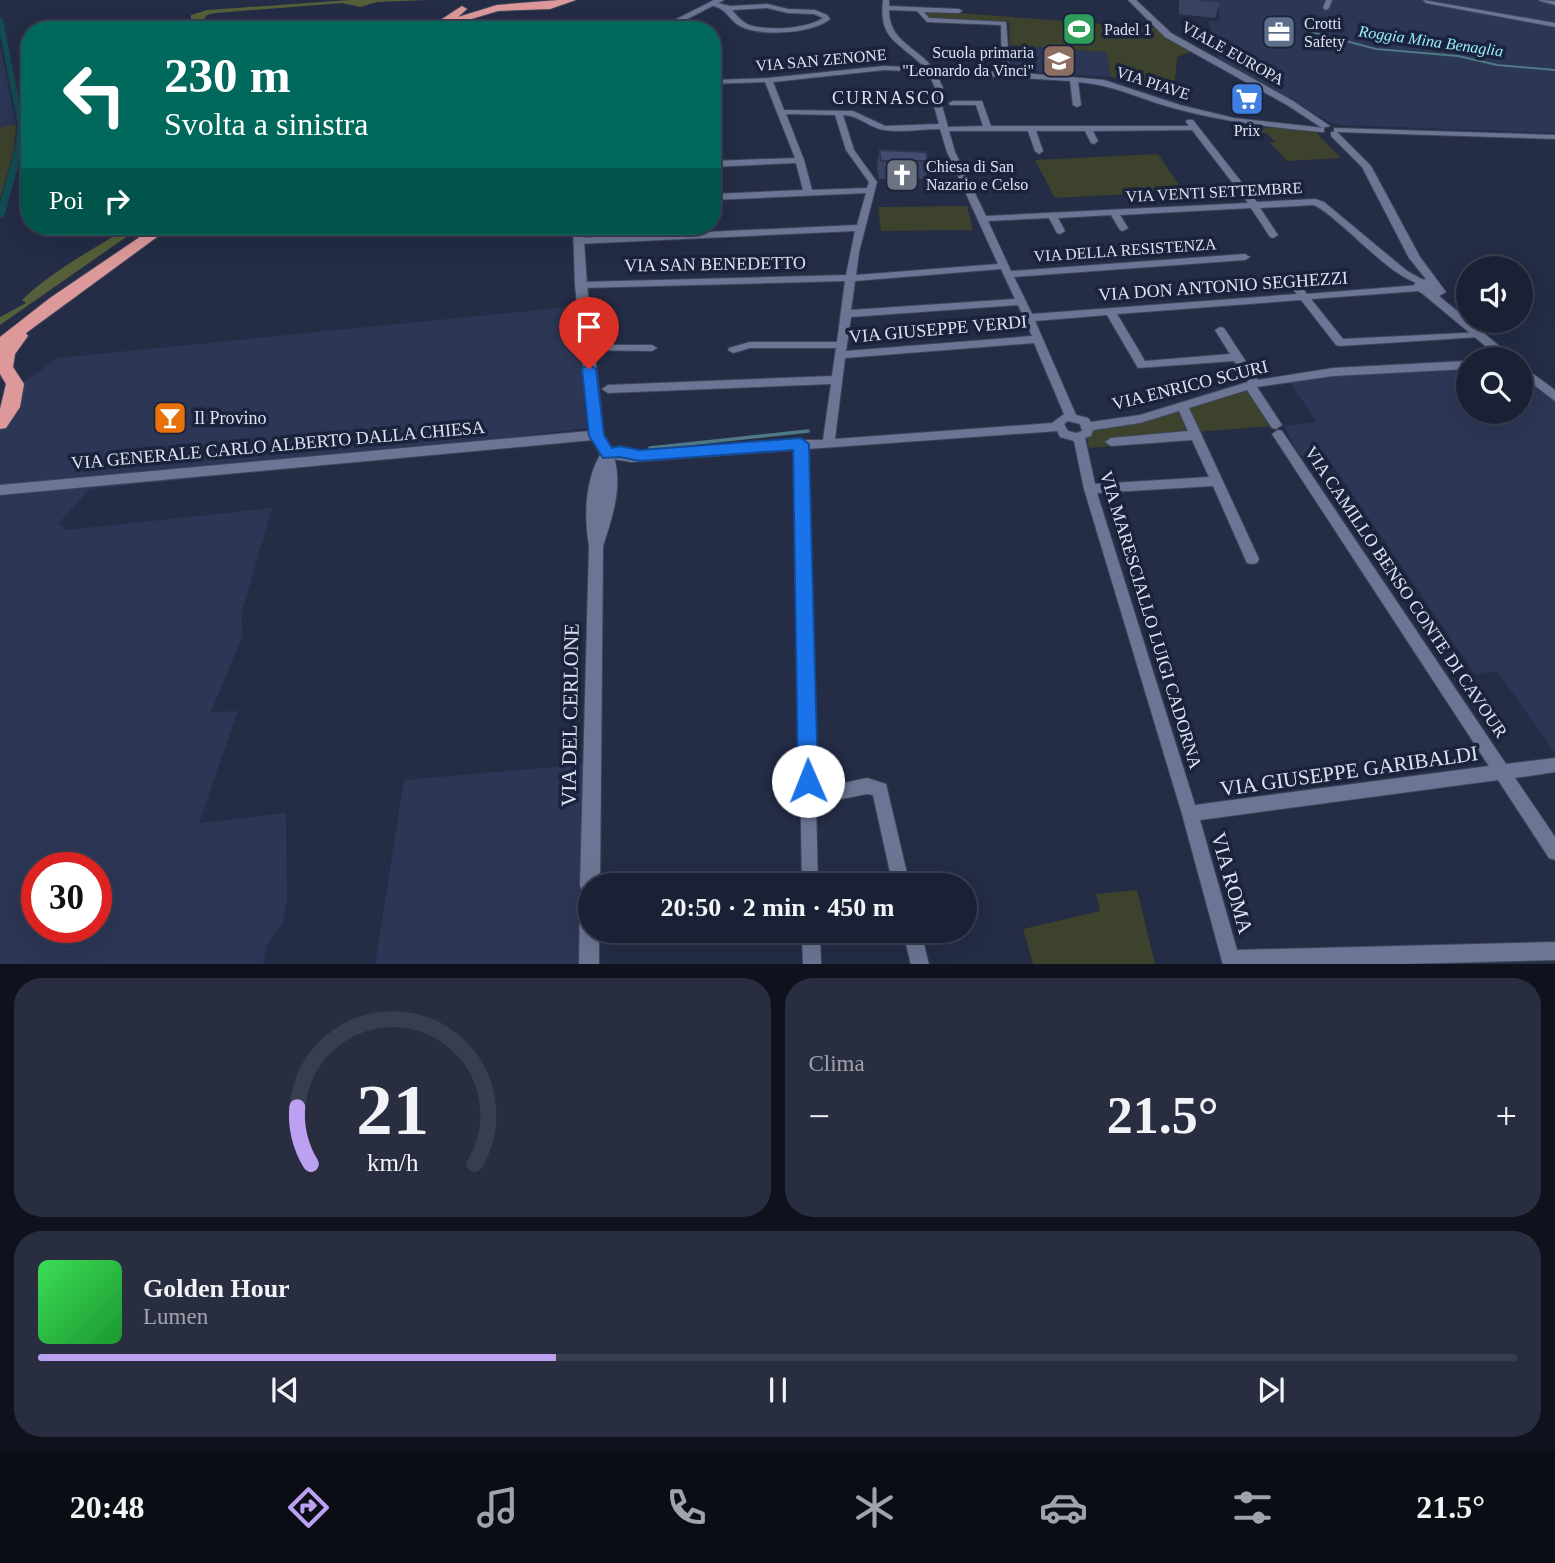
<!DOCTYPE html>
<html lang="it">
<head>
<meta charset="utf-8">
<style>
  :root { --surface:#1b2134; --page:#282e40; --text:#f1f3f6; --muted:#a0a3ac; --line:#393e4f; --accent:#bca0f2 }
  body { margin:0; font-family:Georgia,serif; background:var(--page); color:var(--text); height:100vh; display:flex; flex-direction:column; font-size:26px; white-space:nowrap }
  * { box-sizing:border-box; margin:0 }
  p { font-size:23px; color:var(--muted) }
  .icon { flex:none; width:38px; height:38px; fill:none; stroke:currentColor; stroke-width:2; stroke-linecap:round; stroke-linejoin:round }
  .map { position:relative; height:964px; overflow:hidden }
  .drawer { display:flex; flex-direction:column; gap:14px; padding:14px; background:#0f121d; flex:1 }
  .drawer>* { flex:none }
  .hud { position:absolute; left:21px; top:21px; width:700px; height:214px; border-radius:28px; box-shadow:0 7px 28px #0002,0 0 0 2px var(--line); background:#00695c; color:#fff; overflow:hidden }
  .controls { position:absolute; left:1456px; top:256px; display:grid; gap:14px }
  .controls a { display:grid; place-items:center; width:77px; height:77px; border-radius:50%; background:var(--surface); box-shadow:0 7px 28px #0002,0 0 0 2px var(--line); font-size:35px }
  .speed { position:absolute; left:21px; top:852px; display:flex; gap:14px; font-size:35px; font-weight:700; text-align:center }
  .speed>* { display:grid; place-content:center; width:91px; height:91px; border-radius:50%; background:var(--surface); box-shadow:0 7px 28px #0002,0 0 0 2px var(--line); line-height:1 }
  .speed .limit { border:10px solid #d22; background:#fff; color:#111 }
  .pin { position:absolute; display:grid; place-items:center; width:60px; height:60px; color:#fff; margin:-72px -30px; border-radius:50% 50% 50% 0; rotate:-45deg; box-shadow:0 0 7px #0007 }
  .pin .icon { rotate:45deg }
  .me { position:absolute; width:77px; margin:-38px; rotate:359deg; stroke-linejoin:round; filter:drop-shadow(0 0 5px #0008) }
  .turn { display:flex; align-items:center; gap:24px; height:147px; padding:0 28px; font-size:32px }
  .turn .icon { width:91px; height:91px; stroke-width:2.5 }
  .turn b { display:block; font-size:49px; line-height:60px }
  .then { display:flex; align-items:center; height:66px; padding:0 28px; background:#0003; gap:14px; font-size:26px }
  .big { font-size:52px; font-weight:700; line-height:1.1 }
  .drawer .tile { flex:1; display:flex; flex-direction:column; justify-content:center; gap:10px; min-width:0; padding:0 24px; border-radius:28px; background:var(--page) }
  .drawer .dial { align-items:center; gap:0 }
  .dial svg { height:182px; overflow:visible; fill:none; stroke:var(--line); stroke-width:7; stroke-linecap:round; text-anchor:middle }
  .dial text { fill:var(--text); stroke:none }
  .song { display:flex; align-items:center; gap:21px }
  .cover { width:84px; height:84px; border-radius:10px; background:linear-gradient(135deg,hsl(130 70% 55%),hsl(130 70% 35%)) }
  .played { height:7px; border-radius:4px; background:linear-gradient(90deg,var(--accent) 35%,var(--line) 35%) }
  .keys { display:flex; justify-content:space-around; direction:ltr }
  .heat { display:flex; justify-content:space-between; align-items:center; font-size:38px; direction:ltr }
  .drawer .tiles { flex:1; display:grid; gap:14px; grid-template-columns:1fr 1fr }
  .tile:last-child { grid-column:span 2 }
  .trip { position:absolute; left:578px; top:873px; width:399px; height:70px; border-radius:35px; background:var(--surface); box-shadow:0 7px 28px #0002,0 0 0 2px var(--line); font-weight:700; line-height:70px; text-align:center }
  .dock { display:flex; height:112px; justify-content:space-around; align-items:center; background:#0b0d15; color:var(--muted) }
  .dock .icon { width:49px; height:49px }
  .dock .current { color:var(--accent) }
  .dock b { font-size:32px; color:var(--text) }
  .map>svg:first-child { display:block }
</style>
</head>
<body>
<div class="map">
<svg width="1555" height="965" viewBox="0 0 1555 965">
  <rect width="100%" height="100%" fill="#242c46"/>
  <path fill="#2c3655" fill-rule="evenodd" d="M1218,0H1555V133L1341,125L1329,122L1291,99L1219,63L1208,21H1220Z
    M0,44L16,125L4,126L0,129Z
    M1010,45L1107,52L1111,77L1011,70Z
    M578,306L586,428L478,441L473,451L90,489L59,523L66,530L272,508L241,615L243,635L211,712L238,711L199,823L286,813L287,901L282,924L267,945L263,964L0,965V415L2,398L57,358ZM37,868H96V928H37Z
    M1468,359V411H1521V373L1555,396V753L1497,671L1475,674L1325,454L1300,456L1284,426L1317,422L1285,376L1335,368Z
    M587,764L581,964L375,965L404,780Z"/>
  <path fill="#3c422c" d="M922,10L1155,28L1191,52L1177,57L1174,92L1138,79L1111,77L1106,52L1010,45L1009,22L929,19Z
    M16,125L14,150L0,199V129L4,126Z
    M1256,127L1314,130L1341,158L1287,161L1270,143L1275,142L1267,133H1261Z
    M1158,154L1183,191L1055,198L1035,160Z
    M967,206L973,230L881,231L878,207Z
    M1250,390L1273,426L1109,439L1111,446L1089,448L1087,438L1092,431L1102,428L1139,422Z
    M1137,890L1155,964H1033L1023,929L1100,911L1096,894Z"/>
  <path fill="#555f39" d="M350,0H428L377,2L360,7L342,3L216,13L207,15L196,30H190L191,15L207,10Z
    M130,226H142L0,325V317L26,303L22,300C53,270 94,249 130,226Z"/>
  <g fill="none" stroke-linecap="round" stroke-linejoin="round">
    <path stroke="#4f7984" stroke-width="2" d="M1305,30L1376,49L1458,56L1497,65L1555,70"/>
    <path stroke="#4f7984" stroke-width="3.5" d="M650,448L808,431"/>
    <path fill="#124c54" fill-rule="evenodd" d="M0,17L3,19L24,125L23,149L4,216L0,218V202L15,149L18,125L0,34Z"/>
    <defs>
      <path id="minor" d="M883,0H889V6L959,9L962,11L959,13L924,12L929,18L1006,22L1010,72L1104,80L1180,105L1234,118L1324,128V132H1321C1272,127 1224,122 1177,109C1142,100 1115,85 1078,82L1081,105L1077,107L1073,105L1070,81L936,73L943,88L939,95L948,127L983,126L976,105H950L949,103L953,101H982L991,126H1189L1186,122L1187,120H1193L1257,202L1315,199L1324,202L1407,271L1427,282L1426,284C1396,286 1343,219 1314,205L1260,208L1278,235L1273,238L1270,237L1251,208L1120,215L1128,228L1123,231L1120,230L1111,215L1058,218L1065,231L1060,234L1057,233L1049,218L988,221L1011,271L1245,254L1250,257L1245,260L1014,277L1032,314L1297,294L1285,279L1290,276L1294,277L1307,294L1419,285L1424,288L1419,291L1311,299L1343,339L1483,332L1484,334L1479,337L1340,346L1336,345L1301,300L1117,314L1145,361L1230,354L1215,330L1220,327L1224,328L1258,380L1333,368L1468,361V369L1333,376L1257,387L1282,425L1276,429L1272,428L1247,390L1189,408L1259,559L1257,563L1252,564L1247,563L1213,486L1097,493L1195,805L1489,766L1274,437L1272,434L1278,430L1282,431L1506,764L1555,758V772L1515,778L1555,837V860L1549,858L1498,780L1200,820L1237,950L1555,942V960L1366,965H1223L1182,814L1084,489L1074,441L1060,437L1057,431L807,449L816,789L867,778L886,784L910,886H893L873,795L867,794L816,804L818,886H802L795,450L631,462L608,458L602,454L608,450L631,454L796,442L801,440H823L831,384L608,393L602,389L608,385L832,376L836,348H750L733,353L728,350L729,348L750,342H837L845,281L581,288L576,285L581,282L846,275L855,231L578,244L573,241L578,238L857,225L866,193L712,200V194L803,190L796,163L712,167V161L795,158L765,82L712,84V80L768,78L884,66L925,68C901,42 878,42 883,0ZM889,10L917,11L927,22L1001,25L1002,72L933,68C916,46 889,42 889,10ZM884,70L928,72L935,88L931,95L939,124L885,126L853,111L784,110L773,82ZM786,114L835,115L846,150L869,182L867,188L812,190L804,160ZM843,115C859,115 869,128 884,130C902,133 922,129 940,129L947,152L998,264L856,275L859,252L877,182L854,150ZM1192,130L1248,203L986,216L955,152L949,131H1028L1035,151L1039,154L1043,151L1036,131H1085L1091,143L1094,144L1098,141L1093,131ZM1001,269L1015,299L851,310L855,281ZM1018,305L1032,336L846,351L851,317ZM1107,315L1138,368L1234,361L1248,382L1140,415L1091,422L1088,418L1076,415L1035,321ZM1034,343L1064,414L1052,423L835,439L845,358ZM1179,411L1188,431L1111,438L1105,442L1111,446L1192,440L1209,477L1095,484L1085,438L1091,436L1093,430L1140,423ZM1068,421L1080,424L1082,431L1076,433L1068,431L1064,424Z
        M1326,0H1332L1329,8L1326,10L1323,8Z
        M1423,0L1555,23V27L1426,3Z
        M1539,0L1555,1V5L1540,1Z
        M713,2L730,6L767,4L788,9L815,10L827,15L830,19C814,33 763,37 742,27C728,21 730,10 711,5L710,4ZM767,8L788,13L814,14L823,18C807,29 767,31 749,25C742,22 737,16 732,10Z
        M1334,128L1555,135V139L1337,132H1334Z
        M587,345H652L657,348L652,351L583,350L582,348Z
        M802,931H820L821,965H803Z
        M903,931H921L929,965H911Z"/>
      <path id="tertiary" d="M714,0H724L666,30H655Z
        M1128,0H1136L1171,33L1293,101L1330,126L1322,128L1287,105L1165,37Z
        M1331,132H1337L1371,166L1420,257L1446,292L1439,296L1515,359H1501L1423,294L1413,288L1416,281L1426,279L1409,258L1362,167L1331,136Z
        M573,226H583L587,285L604,435C627,471 616,507 603,546L600,886H590V931H599V965H579L580,899L583,892L580,886L589,546C584,517 585,481 600,455L593,440L0,495V485L590,431L575,285Z
        M1521,365L1555,390V401L1521,375Z"/>
      <path id="trunk" d="M559,0H576L550,9L498,11L455,24L450,22L438,30H425L462,6L467,9L458,17L497,5Z
        M156,226H172L26,333L28,336L15,354L13,367L24,384L20,407L6,428L0,429V409L6,384L0,374V337L50,298Z"/>
    </defs>
    <use href="#minor" stroke="#3f465b" stroke-width="2"/>
    <use href="#tertiary" stroke="#3f465b" stroke-width="2"/>
    <use href="#trunk" stroke="#3f465b" stroke-width="2"/>
    <use href="#minor" fill="#6c7694" fill-rule="evenodd"/>
    <use href="#tertiary" fill="#6c7694" fill-rule="evenodd"/>
    <use href="#trunk" fill="#dd999a" fill-rule="evenodd"/>
  </g>
  <path fill="#39425f" d="M1179,0H1220V2L1215,18L1179,14Z
    M879,150L928,161L926,179H879L877,167Z"/>
  <path fill="#424d6f" stroke="#2e364e" stroke-width="2" d="M1201,0H1220V2Z
    M879,150L926,152L928,161H881Z"/>
  <path fill="#1a73e8" stroke="#114b97" stroke-width="2" d="M589,364L596,369L604,435L612,448L619,446L640,450L801,438L809,444L818,781L815,788L808,790L801,788L798,781L793,450L640,461L619,457L603,458L589,436L582,369Z"/>
  <defs>
    <symbol id="stadium-square" viewBox="-11 -11 22 22"><rect x="-9" y="-9" width="18" height="18" rx="4" fill="#2e9e5b" stroke="#1b223b"/><path d="M0-5a6.5 5 0 1 0 0 10a6.5 5 0 1 0 0-10ZM-3.5-1.8h7v3.6h-7Z" fill="#fff"/></symbol>
    <symbol id="office-square" viewBox="-11 -11 22 22"><rect x="-9" y="-9" width="18" height="18" rx="4" fill="#5c6f8a" stroke="#1b223b"/><path d="M-6-3h4V-5.5h4V-3h4V5H-6ZM-1-4.5V-3h2v-1.5ZM-6 0V1H6V0Z" fill="#fff"/></symbol>
    <symbol id="school-square" viewBox="-11 -11 22 22"><rect x="-9" y="-9" width="18" height="18" rx="4" fill="#8d6e63" stroke="#1b223b"/><path d="M0-5L7-2L0 1L-7-2ZM-4 1L0 2.5L4 1V4Q0 6-4 4Z" fill="#fff"/></symbol>
    <symbol id="supermarket-square" viewBox="-11 -11 22 22"><rect x="-9" y="-9" width="18" height="18" rx="4" fill="#3f7fe0" stroke="#1b223b"/><path d="M-6-5.5h2.5l.6 2H6L4.5 2H-2.5L-4.4-4H-6ZM-1.5 3.2a1.3 1.3 0 1 0 .1 0ZM3 3.2a1.3 1.3 0 1 0 .1 0Z" fill="#fff"/></symbol>
    <symbol id="church-square" viewBox="-11 -11 22 22"><rect x="-9" y="-9" width="18" height="18" rx="4" fill="#6b7280" stroke="#1b223b"/><path d="M-1.2-6h2.4v3.5h3.3v2.4h-3.3V6h-2.4V-.1h-3.3v-2.4h3.3Z" fill="#fff"/></symbol>
    <symbol id="bar-square" viewBox="-11 -11 22 22"><rect x="-9" y="-9" width="18" height="18" rx="4" fill="#e8710a" stroke="#1b223b"/><path d="M-6-5H6L.8 .8V4.5H3.5V6h-7V4.5H-.8V.8Z" fill="#fff"/></symbol>
  </defs>
  <g fill-rule="evenodd">
    <use href="#stadium-square" x="1060" y="10" width="38" height="38"/>
    <use href="#office-square" x="1260" y="13" width="38" height="38"/>
    <use href="#school-square" x="1040" y="42" width="38" height="38"/>
    <use href="#supermarket-square" x="1228" y="80" width="38" height="38"/>
    <use href="#church-square" x="883" y="156" width="38" height="38"/>
    <use href="#bar-square" x="151" y="399" width="38" height="38"/>
  </g>
  <g text-anchor="middle" dominant-baseline="central" stroke-width="7" stroke-linejoin="round" paint-order="stroke">
    <g font-size="16" fill="#dde3f4" stroke="#1b223b" text-anchor="start">
      <text x="1304" y="23">Crotti<tspan x="1304" dy="18">Safety</tspan></text>
      <text x="1104" y="29">Padel 1</text>
      <text x="1034" y="52" text-anchor="end">Scuola primaria<tspan x="1034" dy="18">"Leonardo da Vinci"</tspan></text>
      <text x="1247" y="130" text-anchor="middle">Prix</text>
      <text x="926" y="166">Chiesa di San<tspan x="926" dy="18">Nazario e Celso</tspan></text>
    </g>
    <g font-size="16" font-style="italic" fill="#95effd" stroke="#1b223b">
      <text transform="translate(1431 41) rotate(8)">Roggia Mina Benaglia</text>
    </g>
    <g font-size="16" fill="#dde3f4" stroke="#1b223b">
      <text transform="translate(1233 53) rotate(29)">VIALE EUROPA</text>
      <text transform="translate(821 60) rotate(-5)">VIA SAN ZENONE</text>
      <text transform="translate(1153 83) rotate(18)">VIA PIAVE</text>
      <text transform="translate(1214 192) rotate(-3)">VIA VENTI SETTEMBRE</text>
      <text transform="translate(1125 250) rotate(-4)">VIA DELLA RESISTENZA</text>
    </g>
    <g font-size="18" letter-spacing="2" fill="#dde3f4" stroke="#1b223b">
      <text x="889" y="98">CURNASCO</text>
    </g>
    <g font-size="18" fill="#dde3f4" stroke="#1b223b">
      <text transform="translate(715 264) rotate(-1)">VIA SAN BENEDETTO</text>
      <text transform="translate(1223 286) rotate(-4)">VIA DON ANTONIO SEGHEZZI</text>
      <text transform="translate(938 329) rotate(-5)">VIA GIUSEPPE VERDI</text>
      <text transform="translate(1190 385) rotate(-14)">VIA ENRICO SCURI</text>
      <text transform="translate(278 445) rotate(-5)">VIA GENERALE CARLO ALBERTO DALLA CHIESA</text>
      <text transform="translate(1406 592) rotate(56)">VIA CAMILLO BENSO CONTE DI CAVOUR</text>
      <text transform="translate(1151 620) rotate(73)">VIA MARESCIALLO LUIGI CADORNA</text>
    </g>
    <g font-size="18" fill="#dde3f4" stroke="#1b223b" text-anchor="start">
      <text x="194" y="418">Il Provino</text>
    </g>
    <g font-size="21" fill="#dde3f4" stroke="#1b223b">
      <text transform="translate(570 715) rotate(-89)">VIA DEL CERLONE</text>
      <text transform="translate(1349 771) rotate(-8)">VIA GIUSEPPE GARIBALDI</text>
      <text transform="translate(1232 883) rotate(74)">VIA ROMA</text>
    </g>
  </g>
</svg>
<div class="controls">
<a><svg class="icon" aria-label="sound" viewBox="0 0 24 24"><path d="M4 9h4l5-4v14l-5-4H4zM17 9q2 3 0 6"/></svg></a>
<a><svg class="icon" aria-label="search" viewBox="0 0 24 24"><circle cx="10" cy="10" r="6"/><path d="M15 15l6 6"/></svg></a>
</div>
<div class="speed"><div class="limit">30</div></div>
<div class="pin" style="left:589px;top:369px;background:#d93025"><svg class="icon" aria-label="arrive" viewBox="0 0 24 24"><path d="M6 21V4h12l-3 4 3 4H6"/></svg></div>
<svg class="me" style="left:808px;top:781px" viewBox="-20 -20 40 40"><circle r="19" fill="#fff"/><path d="M0-13L10 11 0 6-10 11z" fill="#1a73e8"/></svg>
<div class="trip">20:50 · 2 min · 450 m</div>
<div class="hud">
<div class="turn"><svg class="icon" aria-label="left" viewBox="0 0 24 24"><path d="M17 20v-9H6M10 6l-5 5 5 5"/></svg><div><b>230 m</b>Svolta a sinistra</div></div>
<div class="then">Poi<svg class="icon" aria-label="right" viewBox="0 0 24 24"><path d="M7 20v-9h11M14 6l5 5-5 5"/></svg></div>
</div>
</div>
<section class="drawer">
<div class="tiles">
<div class="tile dial"><svg viewBox="0 0 100 80">
<path d="M14 69A42 42 0 1 1 86 69"/>
<path d="M14 69A42 42 0 0 1 8 44" stroke="#bca0f2"/>
<text x="50" y="56" font-size="32" font-weight="700">21</text>
<text x="50" y="72" font-size="11">km/h</text>
</svg></div>
<div class="tile"><p>Clima</p>
<div class="heat"><a>−</a><b class="big">21.5°</b><a>+</a></div>
</div>
<div class="tile">
<div class="song"><i class="cover"></i><div><b>Golden Hour</b><p>Lumen</p></div></div>
<div class="played"></div>
<div class="keys"><svg class="icon" aria-label="previous" viewBox="0 0 24 24"><path d="M18 5L8 12l10 7zM5 5v14"/></svg><svg class="icon" aria-label="pause" viewBox="0 0 24 24"><path d="M8 5v14M16 5v14"/></svg><svg class="icon" aria-label="next" viewBox="0 0 24 24"><path d="M6 5l10 7-10 7zM19 5v14"/></svg></div>
</div>
</div>
</section>
<nav class="dock">
<b>20:48</b>
<svg class="icon current" aria-label="directions" viewBox="0 0 24 24"><path d="M12 3l9 9-9 9-9-9zM9 14v-3h6M13 9l2 2-2 2"/></svg>
<svg class="icon" aria-label="music" viewBox="0 0 24 24"><path d="M9 18V5l10-2v13"/><circle cx="6" cy="18" r="3"/><circle cx="16" cy="16" r="3"/></svg>
<svg class="icon" aria-label="phone" viewBox="0 0 24 24"><path d="M5 4h4l2 5-3 2q2 4 5 5l2-3 5 2v4C11 20 4 13 5 4z"/></svg>
<svg class="icon" aria-label="climate" viewBox="0 0 24 24"><path d="M12 3v18M4 7l16 10M4 17L20 7"/></svg>
<svg class="icon" aria-label="car" viewBox="0 0 24 24"><path d="M5 17H2v-5l4-1 3-4h7l3 4 3 1v5h-3M9 17h6M6 11h13"/><circle cx="7" cy="17" r="2"/><circle cx="17" cy="17" r="2"/></svg>
<svg class="icon" aria-label="filters" viewBox="0 0 24 24"><path d="M4 7h16M4 17h16"/><circle cx="9" cy="7" r="2"/><circle cx="15" cy="17" r="2"/></svg>
<b>21.5°</b>
</nav>
</body>
</html>
